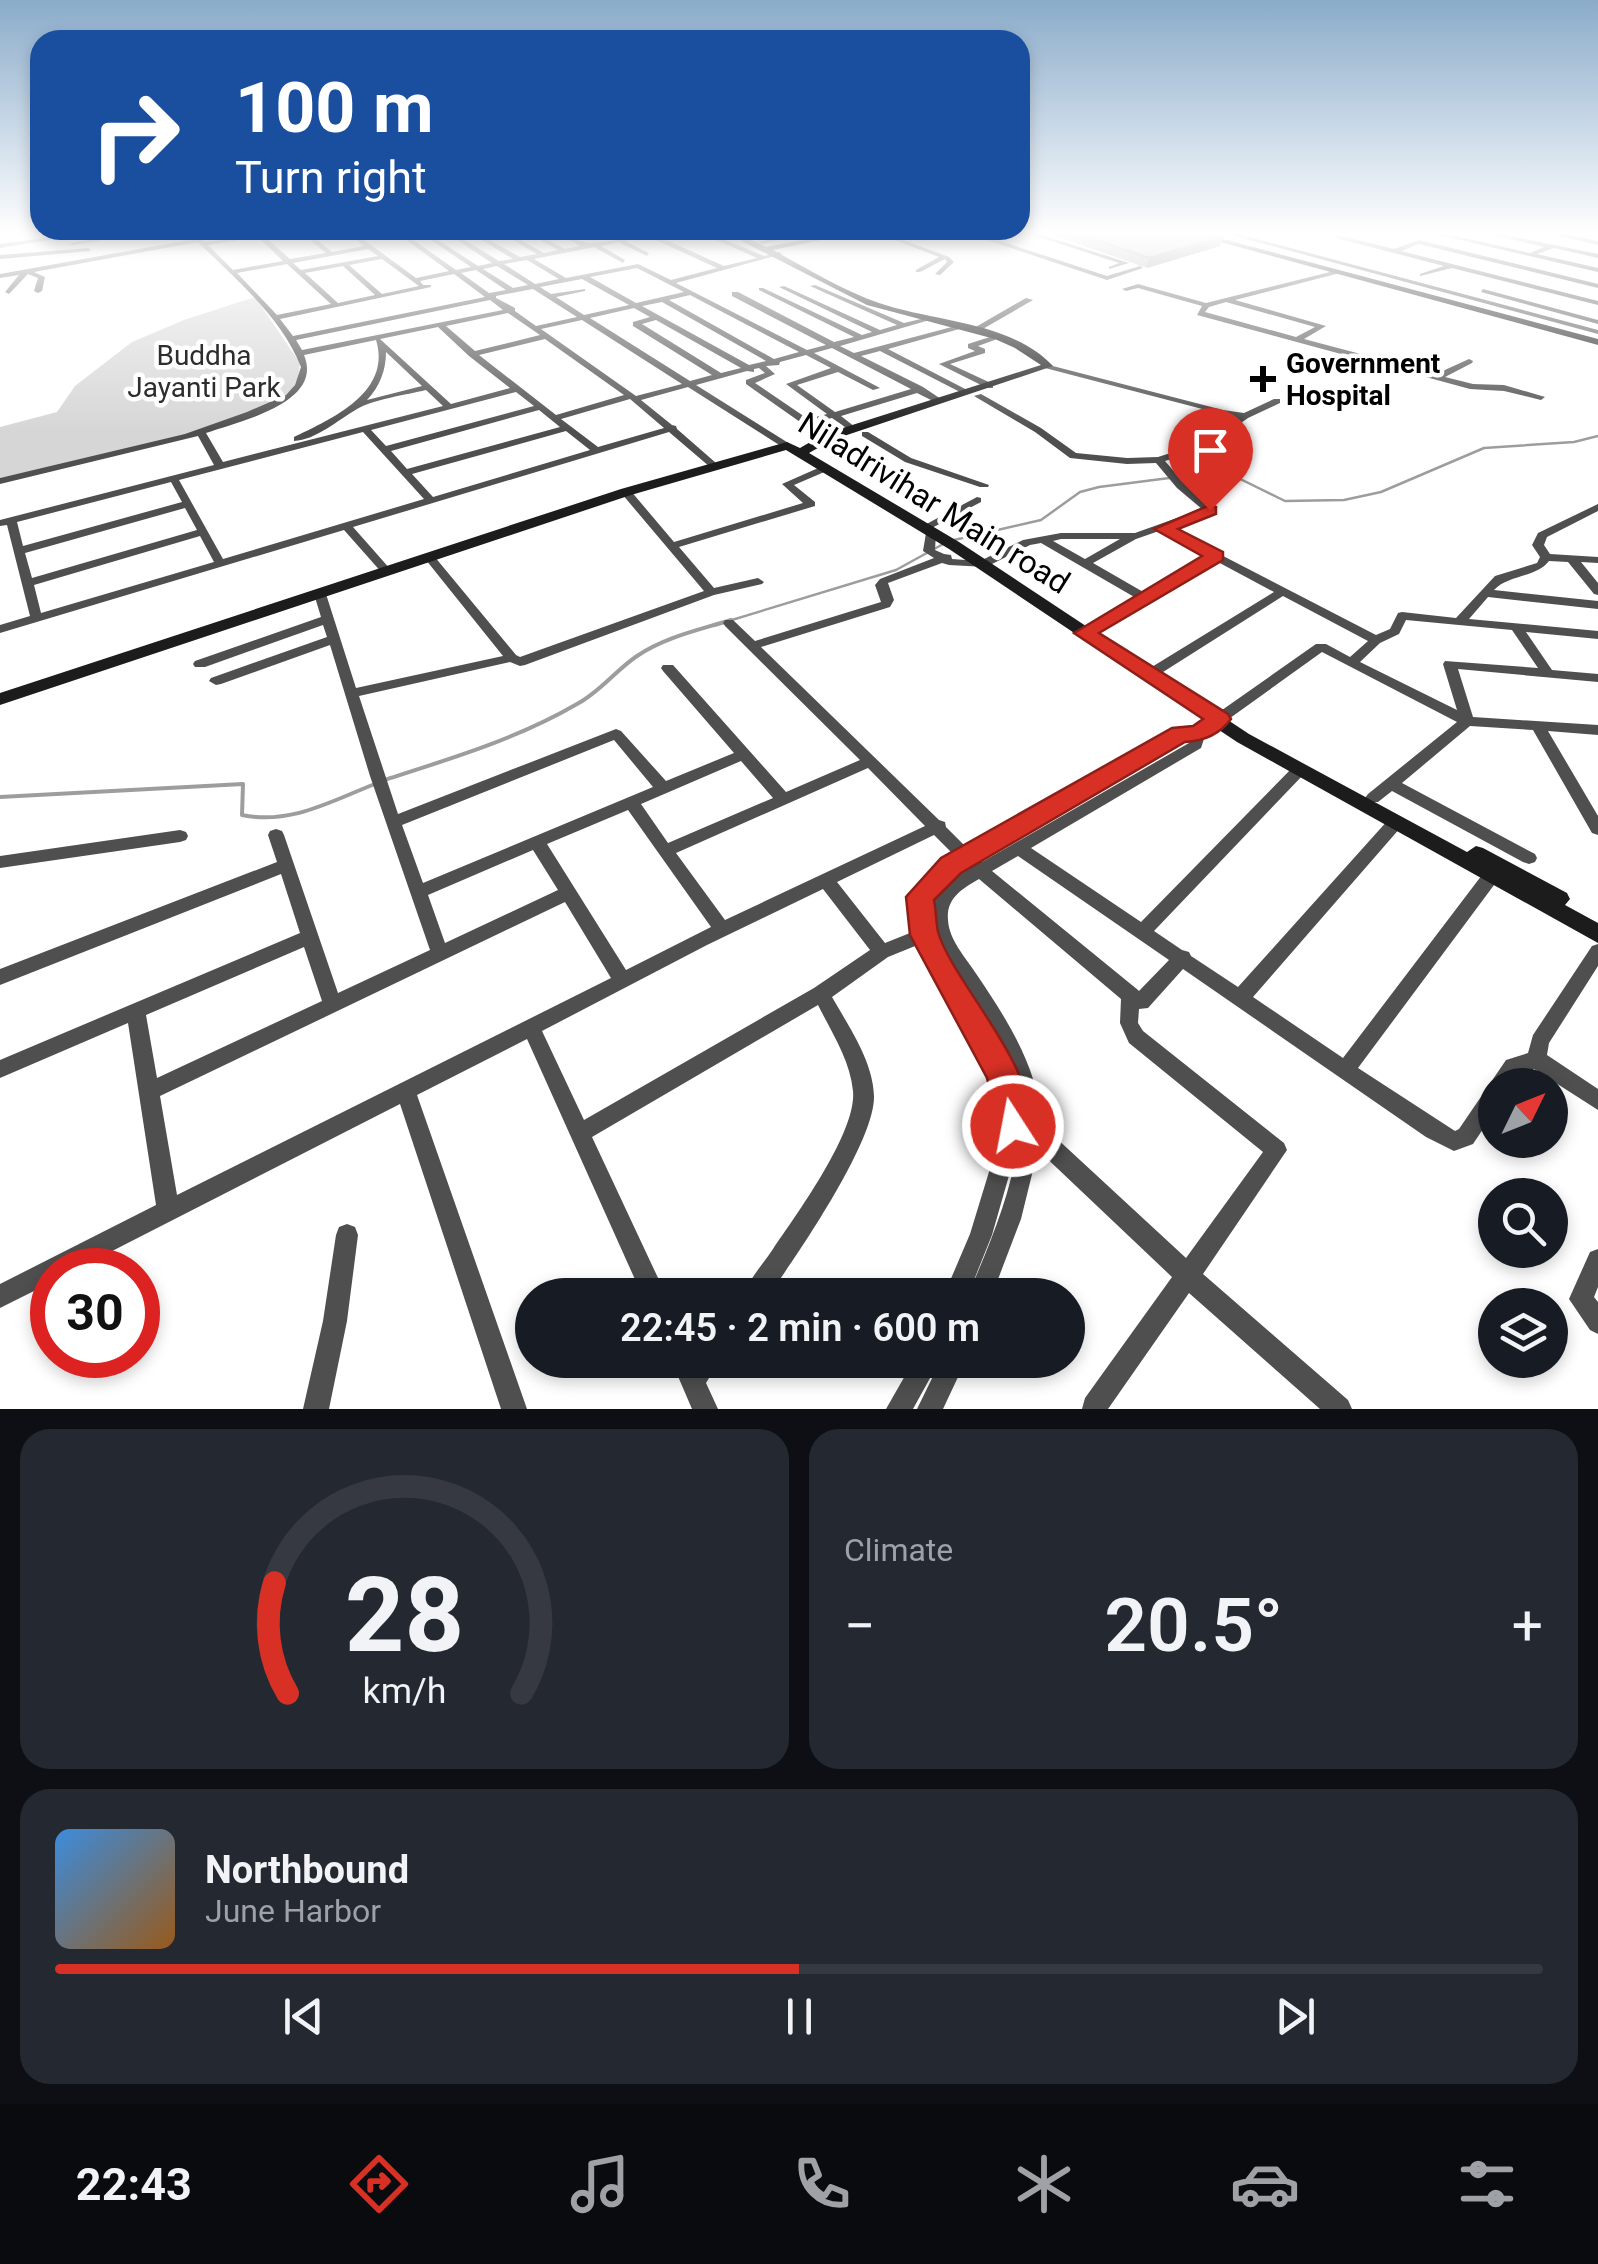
<!DOCTYPE html>
<html lang="en">
<head>
<meta charset="utf-8">
<style>
  :root { --surface:#171b24; --page:#242831; --text:#f1f3f6; --muted:#9ea1a6; --line:#363941; --accent:#d93025 }
  body { margin:0; font-family:Roboto,sans-serif; background:var(--page); color:var(--text); height:100vh; display:flex; flex-direction:column; font-size:38px; white-space:nowrap }
  * { box-sizing:border-box; margin:0 }
  p { font-size:32px; color:var(--muted) }
  .icon { flex:none; width:55px; height:55px; fill:none; stroke:currentColor; stroke-width:2; stroke-linecap:round; stroke-linejoin:round }
  .map { position:relative; height:1409px; overflow:hidden }
  .panel { display:flex; flex-direction:column; gap:20px; padding:20px; background:#0d0f14; flex:1 }
  .panel>* { flex:none }
  .top-card { position:absolute; left:30px; top:30px; width:1000px; height:210px; border-radius:30px; box-shadow:0 5px 15px #0003; background:#1a4fa0; color:#fff; overflow:hidden }
  .needle { width:65px; rotate:47deg }
  .buttons { position:absolute; left:1478px; top:1068px; display:grid; gap:20px }
  .buttons a { display:grid; place-items:center; width:90px; height:90px; border-radius:50%; background:var(--surface); box-shadow:0 5px 15px #0003; font-size:50px }
  .speed { position:absolute; left:30px; top:1248px; display:flex; gap:20px; font-size:50px; font-weight:700; text-align:center }
  .speed>* { display:grid; place-content:center; width:130px; height:130px; border-radius:50%; background:var(--surface); box-shadow:0 5px 15px #0003; line-height:1 }
  .speed .limit { border:15px solid #d22; background:#fff; color:#111 }
  .pin { position:absolute; display:grid; place-items:center; width:85px; height:85px; color:#fff; margin:-102px -42px; border-radius:50% 50% 50% 0; rotate:-45deg; box-shadow:0 0 10px #0007 }
  .pin .icon { rotate:45deg }
  .me { position:absolute; width:110px; margin:-55px; rotate:349deg; stroke-linejoin:round; filter:drop-shadow(0 0 8px #0008) }
  .turn { display:flex; align-items:center; gap:35px; height:210px; padding:0 40px; font-size:45px }
  .turn .icon { width:130px; height:130px; stroke-width:2.5 }
  .turn b { display:block; font-size:70px; line-height:85px }
  .big { font-size:75px; font-weight:600; line-height:1.1 }
  .panel .tile { flex:1; display:flex; flex-direction:column; justify-content:center; gap:15px; min-width:0; padding:0 35px; border-radius:30px; background:var(--page) }
  .panel .dial { align-items:center; gap:0 }
  .dial svg { height:260px; overflow:visible; fill:none; stroke:var(--line); stroke-width:7; stroke-linecap:round; text-anchor:middle }
  .dial text { fill:var(--text); stroke:none }
  .song { display:flex; align-items:center; gap:30px }
  .cover { width:120px; height:120px; border-radius:15px; background:linear-gradient(135deg,hsl(210 70% 55%),hsl(30 70% 35%)) }
  .played { height:10px; border-radius:5px; background:linear-gradient(90deg,var(--accent) 50%,var(--line) 50%) }
  .keys { display:flex; justify-content:space-around; direction:ltr }
  .heat { display:flex; justify-content:space-between; align-items:center; font-size:55px; direction:ltr }
  .panel .tiles { flex:1; display:grid; gap:20px; grid-template-columns:1fr 1fr }
  .tile:last-child { grid-column:span 2 }
  .trip { position:absolute; left:515px; top:1278px; width:570px; height:100px; border-radius:50px; background:var(--surface); box-shadow:0 5px 15px #0003; font-weight:600; line-height:100px; text-align:center }
  .tab-bar { display:flex; height:160px; justify-content:space-around; align-items:center; background:#090b0e; color:var(--muted) }
  .tab-bar .icon { width:70px; height:70px }
  .tab-bar .active { color:var(--accent) }
  .tab-bar b { font-size:45px; color:var(--text) }
  .map>svg:first-child { display:block }
</style>
</head>
<body>
<div class="map">
<svg width="1598" height="1409" viewBox="0 0 1598 1409">
  <rect width="100%" height="100%" fill="#fff"/>
  <path fill="#d6d6d6" d="M255,297L300,363C299,373 298,383 290,391C256,428 57,465 0,478V427L57,412L75,386L132,342L184,320Z"/>
  <g fill="none" stroke-linecap="round" stroke-linejoin="round">
    <path stroke="#9d9d9d" stroke-width="2.5" d="M954,540L1041,520L1080,492L1099,487L1224,471L1285,501L1344,500L1381,492L1484,448L1574,442L1598,436
      M722,623L896,570L945,543"/>
    <path stroke="#9d9d9d" stroke-width="4" d="M384,780C450,759 517,739 577,704C600,692 616,670 637,656C665,637 699,630 731,620
      M0,797L243,784L242,815C291,825 331,801 375,784"/>
    <path fill="#4f4f4f" fill-rule="evenodd" d="M71,234H86L0,248V244Z
      M190,234H196L205,242L269,234L264,236L290,259L326,253L303,234H310L332,252L364,246L349,234H356L416,278L449,271L398,234H405L456,270L471,267L422,234H429L478,266L492,263L448,234H455L499,261L513,259L472,234H479L520,257L537,254L503,234H510L544,253L558,250L530,234H537L565,249L580,246L559,234C571,235 581,244 592,243C613,243 632,234 653,234L724,266L757,258L703,234H711L764,256L779,252L782,254L676,283L807,350L826,345L732,296V292H738L834,342L854,337L759,290V288H763L862,335L872,332L779,287L784,286L880,330L897,325L810,286L815,285L904,323L929,317L933,319L840,346L854,353L963,324V328L888,349L971,392L964,394L880,351L861,356L923,387L944,401L937,403L917,393L841,416L855,427V431L852,432L832,418L803,424L746,384V380L765,373L759,368L754,369V372L747,371L696,385L790,444V448H784L688,387L641,400L672,425L676,426L677,429L716,463V467H710L669,432L353,527L391,570V574H383L344,530L0,633V625L30,616L7,525L0,526V520L214,465L198,436L0,484V478L185,434L247,412L286,395L295,385L301,367C281,316 236,280 198,242L34,272L45,277L42,291L38,293L34,291L38,278L28,274L9,294L5,292L19,275L0,278V274L195,239ZM647,236L717,268L671,280L638,264L566,278L534,259L594,247L623,263L625,260L601,246L618,242L647,256L649,253L625,241ZM258,237L283,261L233,270L208,245ZM368,249L378,256L301,270L293,263ZM382,259L419,286L382,294L349,265ZM527,260L559,279L535,284L504,264ZM287,264L331,304L277,315L237,273ZM343,266L375,295L338,303L305,273ZM497,266L528,285L513,288L483,269ZM637,268L684,292L636,303L590,277ZM476,270L506,290L489,293L461,273ZM454,274L485,297L293,336L280,319L431,287V285H423L420,281ZM582,279L629,305L584,315L556,297L585,291V289L551,294L540,287ZM533,289L577,317L536,326L515,311V308L496,298V296ZM690,295L799,352L774,359L669,300ZM490,300L503,310L302,350L296,340ZM662,302L766,361L749,365L642,306ZM634,308L650,317L633,322V326L712,375L690,381L590,318ZM508,313L540,335L475,351L446,326ZM582,320L682,384L636,396L541,329ZM656,320L741,368L721,373L642,324ZM438,327L469,356L510,388L451,404L380,339ZM545,339L624,395L556,415L479,355ZM376,340C392,392 332,419 294,437V441C316,440 338,420 357,409C374,399 406,395 426,390L443,406L223,462L206,433C240,421 324,403 304,355ZM832,348L911,389L835,412L797,385L838,372L873,390L880,388L814,353ZM386,352L422,386L367,400C380,386 386,370 386,352ZM806,355L831,368L786,384L827,414L808,419L755,383L775,374L766,366L779,365L780,362ZM516,392L534,406L386,446L371,430ZM630,399L664,428L598,447L561,419ZM539,410L560,427L407,469L391,451ZM566,431L590,450L433,497L412,474ZM363,432L424,499L223,559L179,480ZM171,482L182,502L23,546L17,522ZM185,508L197,530L32,578L25,553ZM200,536L214,562L41,613L34,585Z
      M791,234H802L762,244L759,242Z
      M879,234H887L949,257L954,262L940,275L935,274L947,262L945,259L920,272H916V270L939,257Z
      M994,234H1004L991,238L1107,276L1140,266L1143,268L1107,280L981,238Z
      M1030,234H1039L1129,263L1109,269V267L1119,263Z
      M1228,234H1238L1598,330V334Z
      M1435,234H1446L1530,253L1544,247L1490,234H1501L1598,254V258L1554,248L1537,254L1598,268V272Z
      M1552,234H1563L1598,241V245Z
      M1338,235L1394,249L1419,240L1598,284V288L1419,244L1401,251L1598,301V305L1452,268L1420,276V274L1444,266L1336,238Z
      M107,236L109,239L73,245L70,243Z
      M89,248L91,251L0,259V255Z
      M1338,270L1340,273L1235,300L1326,326L1304,339L1436,374L1469,359L1473,361L1472,363L1445,377L1473,384L1504,385L1545,397L1541,400L1504,391L1470,389L1197,315L1202,306L1138,288L1126,291L1122,289L1138,284L1206,303ZM1226,302L1315,327L1296,337L1205,312L1209,307Z
      M1483,289L1598,320V324L1481,292Z
      M1026,298L1033,300L981,330L974,328Z
      M993,336L1000,338L978,346L985,349V353L950,364L993,384V388H987L939,364L975,351L968,348V344Z
      M1045,364L1223,410L1244,413L1274,399H1280V403L1248,418L1205,448L1165,461L1185,484L1215,510L1169,528L1376,635L1390,629L1398,613L1402,612L1456,618L1495,576L1537,563L1540,557L1532,545L1538,533L1598,504V511L1547,537L1544,545L1550,554L1598,557V563L1581,562L1598,583V595L1594,594L1568,562L1549,561C1536,578 1509,574 1494,590L1598,601V609L1488,597L1469,619L1598,631V639L1526,632L1552,670L1598,674V682L1458,669L1473,717L1598,725V735L1548,731L1598,816V835L1592,833L1533,730L1470,726L1402,783L1535,854L1537,858L1535,862L1529,864L1523,862L1392,791L1378,802H1368L1365,798L1368,794L1457,722L1322,652L1205,736L1201,748L1031,848L1141,922L1294,766H1304L1306,770L1304,774L1154,931L1182,950L1189,952L1191,956L1238,987L1389,819H1401L1403,823L1401,827L1253,997L1343,1058L1485,871L1491,870L1497,871L1499,876L1497,881L1358,1068L1455,1131L1459,1129L1506,1060L1528,1053L1533,1035L1592,946L1598,944V966L1549,1043L1547,1055L1598,1089V1110L1534,1069L1520,1073L1511,1085H1495V1111L1473,1144L1454,1151L1426,1137L1183,969L1148,1008L1139,1009L1138,1023L1143,1031L1284,1143L1287,1150L1203,1274L1348,1400L1352,1409H1320L1189,1293L1108,1409H1082L1085,1398L1172,1277L1038,1150L1021,1219L992,1295H968C989,1246 1010,1197 1018,1144L992,1235L968,1295H944L970,1234L1003,1126L998,1095L988,1068L939,984L920,944L888,957L832,997C849,1027 873,1061 874,1096C875,1142 797,1255 769,1295H743C750,1278 763,1264 773,1249C796,1215 857,1132 853,1091C850,1060 832,1033 818,1005L592,1137L666,1295H642L527,1039L417,1095L527,1409H501L400,1104L75,1270H52V1282L0,1308V1284L156,1205L128,1023L0,1078V1060L300,933L281,874L0,985V969L277,862L268,835L270,831L276,829L282,831L284,835L338,993L430,950L370,776L330,645L221,684L216,685L209,681L211,678L327,637L323,625L205,667H195L193,664L195,661L321,617L314,594L320,590L326,594L356,688L503,656L426,560V556H434L516,655L520,657L704,591L622,494V490H630L674,542L803,503L782,484L825,465L829,466V470L794,485L815,502V506L679,547L714,588L758,578L764,582L762,584L714,595L525,665L520,666L510,662L359,696L398,814L616,729L621,731L666,781L734,753L663,671L661,668L663,665H673L786,792L860,760L725,626L723,623L725,620H733L755,641L881,602L875,585L880,579L934,558L923,551L926,533L931,530L936,533L935,550L944,554L951,555L952,559L980,561L1023,540L1061,533H1135L1202,509L1177,488L1156,463L1127,464L1070,458L1035,432L974,396L981,394L1041,428L1076,453L1127,458L1158,457L1199,444L1237,418L1045,368ZM1159,531L1207,556L1145,593L1093,563L1136,539ZM1061,539H1120L1085,559L1053,541ZM1041,543L1136,598L1080,630L1078,633L1080,636L1084,637L1145,602H1151L1152,598L1216,561L1274,592L1142,673L1140,676L1142,679H1152L1283,596L1368,641L1350,657L1326,644H1316L1195,729L1176,731L968,849L946,827L945,822L939,820L761,647L890,607L894,600L888,583L942,563L949,565L986,567L1030,545ZM1406,620L1512,630L1538,668L1445,661L1443,664L1457,710L1360,662L1380,643L1399,634ZM1184,739H1190L1189,743L982,862L978,858ZM614,740L653,787L423,883L402,825ZM741,761L773,798L668,843L641,804ZM868,768L925,826L725,920L676,853ZM628,810L711,927L626,970L547,844ZM934,835L955,856L945,862L914,892L912,897L915,931L885,943L837,882ZM533,850L558,890L445,943L428,895ZM1018,856L1169,960L1139,991L1138,990L992,871ZM965,866L969,869C950,879 932,892 930,915C929,945 958,974 972,999C992,1033 1012,1066 1020,1106V1108C1012,1064 984,1025 960,988C948,968 934,946 930,923C929,915 929,907 929,899L957,870ZM979,879L1121,999L1120,1023L1129,1043L1263,1152L1186,1258L1041,1124C1040,1070 1006,1018 977,975C966,958 949,940 948,920C946,898 962,889 979,879ZM823,889L870,950L814,988L584,1120L542,1031L707,945ZM565,902L611,978L177,1195L160,1096ZM304,947L322,1001L157,1078L146,1015Z
      M862,432H868L911,458L989,485L988,487H980L905,462L862,436Z
      M977,497L981,498V502L928,530L924,531L919,528Z
      M180,830L186,832L188,836L186,840L180,842L0,868V856Z
      M347,1224L355,1227L358,1235L347,1321L329,1409H303L323,1321L336,1235L339,1227Z
      M1598,1249V1287L1594,1297L1598,1302V1334L1590,1330L1569,1299L1590,1252Z
      M671,1360H720L706,1383L718,1409H692Z
      M914,1360H940L913,1409H886Z
      M941,1360H966L943,1409H917Z"/>
    <path fill="#1c1c1c" fill-rule="evenodd" d="M728,234H738L766,247L833,234H849L773,250C808,269 842,290 879,303C934,322 1011,321 1053,366L832,440L809,453L959,542L1249,734L1467,852L1476,846L1483,848L1567,893L1570,899L1565,905L1598,923V943L1237,742L949,549L786,450L631,495L0,705V693L621,489L787,442L800,448L824,434L1041,365L1015,348L995,339L867,305Z
      M1191,234H1204L1598,339V345Z"/>
  </g>
  <path fill="#a4a4a4" d="M1050,234H1212L1222,237L1220,246L1147,268Z"/>
  <path fill="#868686" d="M1222,237L1220,246L1147,268L1149,258Z"/>
  <path fill="#bfbfbf" stroke="#868686" stroke-width="2.5" d="M1078,234H1212L1222,237L1149,258Z"/>
  <linearGradient id="sky" x2="0" y2="1"><stop stop-color="#8aabca"/><stop offset="0.54" stop-color="#fff"/><stop offset="1" stop-color="#fff" stop-opacity="0"/></linearGradient>
  <rect width="1598" height="431" fill="url(#sky)"/>
  <path fill="#d93025" stroke="#8d1f18" stroke-width="2.5" d="M1210,505L1216,507V514L1178,529L1223,552V560L1099,633L1228,714L1231,719C1220,734 1204,741 1185,742L961,873L934,900C936,910 936,922 938,932C954,986 1050,1079 1025,1137L1013,1142L1001,1137L987,1078L910,935L906,897L941,858L1172,728L1193,726L1203,719L1074,633L1202,556L1154,529Z"/>
  <path fill="#000" stroke="#fff" stroke-width="4" d="M1258 364h10v10h10v10h-10v10h-10v-10h-10v-10h10z"/>
  <g text-anchor="middle" dominant-baseline="central" stroke-width="9" stroke-linejoin="round" paint-order="stroke">
    <g font-size="28" fill="#2d2d2d" stroke="#fff">
      <text x="204" y="355">Buddha<tspan x="204" dy="32">Jayanti Park</tspan></text>
    </g>
    <g font-size="28" font-weight="bold" fill="#000" stroke="#fff" text-anchor="start">
      <text x="1286" y="363">Government<tspan x="1286" dy="32">Hospital</tspan></text>
    </g>
    <g font-size="32" fill="#000" stroke="#fff">
      <text transform="translate(934 503) rotate(32)">Niladrivihar Main road</text>
    </g>
  </g>
</svg>
<div class="buttons">
<a><svg class="needle" viewBox="-14 -14 28 28"><path d="M0-13l5 13h-10z" fill="#e53935"/><path d="M0 13l5-13h-10z" fill="#9ea1a6"/></svg></a>
<a><svg class="icon" aria-label="search" viewBox="0 0 24 24"><circle cx="10" cy="10" r="6"/><path d="M15 15l6 6"/></svg></a>
<a><svg class="icon" aria-label="layers" viewBox="0 0 24 24"><path d="M12 4l9 5-9 5-9-5zM3 14l9 5 9-5"/></svg></a>
</div>
<div class="speed"><div class="limit">30</div></div>
<div class="pin" style="left:1210px;top:510px;background:#d93025"><svg class="icon" aria-label="arrive" viewBox="0 0 24 24"><path d="M6 21V4h12l-3 4 3 4H6"/></svg></div>
<svg class="me" style="left:1013px;top:1126px" viewBox="-20 -20 40 40"><circle r="17" fill="#d93025" stroke="#fff" stroke-width="3"/><path d="M0-11L8 9 0 5-8 9z" fill="#fff"/></svg>
<div class="trip">22:45 · 2 min · 600 m</div>
<div class="top-card">
<div class="turn"><svg class="icon" aria-label="right" viewBox="0 0 24 24"><path d="M7 20v-9h11M14 6l5 5-5 5"/></svg><div><b>100 m</b>Turn right</div></div>
</div>
</div>
<section class="panel">
<div class="tiles">
<div class="tile dial"><svg viewBox="0 0 100 80">
<path d="M14 69A42 42 0 1 1 86 69"/>
<path d="M14 69A42 42 0 0 1 10 35" stroke="#d93025"/>
<text x="50" y="56" font-size="32" font-weight="700">28</text>
<text x="50" y="72" font-size="11">km/h</text>
</svg></div>
<div class="tile"><p>Climate</p>
<div class="heat"><a>−</a><b class="big">20.5°</b><a>+</a></div>
</div>
<div class="tile">
<div class="song"><i class="cover"></i><div><b>Northbound</b><p>June Harbor</p></div></div>
<div class="played"></div>
<div class="keys"><svg class="icon" aria-label="previous" viewBox="0 0 24 24"><path d="M18 5L8 12l10 7zM5 5v14"/></svg><svg class="icon" aria-label="pause" viewBox="0 0 24 24"><path d="M8 5v14M16 5v14"/></svg><svg class="icon" aria-label="next" viewBox="0 0 24 24"><path d="M6 5l10 7-10 7zM19 5v14"/></svg></div>
</div>
</div>
</section>
<nav class="tab-bar">
<b>22:43</b>
<svg class="icon active" aria-label="directions" viewBox="0 0 24 24"><path d="M12 3l9 9-9 9-9-9zM9 14v-3h6M13 9l2 2-2 2"/></svg>
<svg class="icon" aria-label="music" viewBox="0 0 24 24"><path d="M9 18V5l10-2v13"/><circle cx="6" cy="18" r="3"/><circle cx="16" cy="16" r="3"/></svg>
<svg class="icon" aria-label="phone" viewBox="0 0 24 24"><path d="M5 4h4l2 5-3 2q2 4 5 5l2-3 5 2v4C11 20 4 13 5 4z"/></svg>
<svg class="icon" aria-label="climate" viewBox="0 0 24 24"><path d="M12 3v18M4 7l16 10M4 17L20 7"/></svg>
<svg class="icon" aria-label="car" viewBox="0 0 24 24"><path d="M5 17H2v-5l4-1 3-4h7l3 4 3 1v5h-3M9 17h6M6 11h13"/><circle cx="7" cy="17" r="2"/><circle cx="17" cy="17" r="2"/></svg>
<svg class="icon" aria-label="filters" viewBox="0 0 24 24"><path d="M4 7h16M4 17h16"/><circle cx="9" cy="7" r="2"/><circle cx="15" cy="17" r="2"/></svg>
</nav>
</body>
</html>
